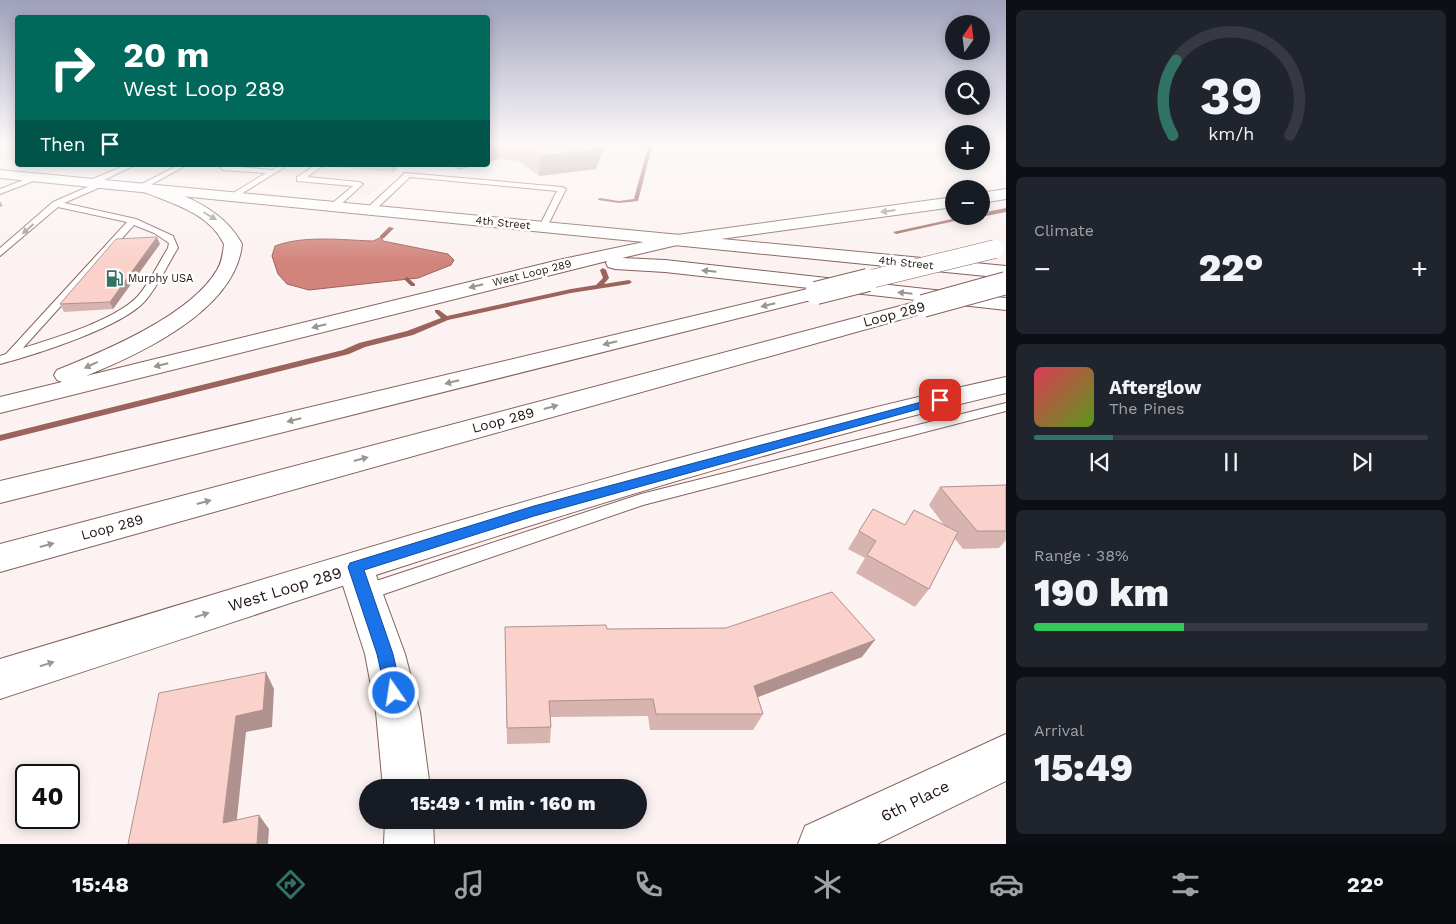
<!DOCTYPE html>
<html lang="en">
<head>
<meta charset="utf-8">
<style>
  :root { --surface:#171b24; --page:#20242c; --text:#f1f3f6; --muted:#9ea1a6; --line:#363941; --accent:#307365 }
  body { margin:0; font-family:"Work Sans",sans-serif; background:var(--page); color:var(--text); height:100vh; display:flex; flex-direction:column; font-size:19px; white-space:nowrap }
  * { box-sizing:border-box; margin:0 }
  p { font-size:16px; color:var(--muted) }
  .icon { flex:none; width:28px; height:28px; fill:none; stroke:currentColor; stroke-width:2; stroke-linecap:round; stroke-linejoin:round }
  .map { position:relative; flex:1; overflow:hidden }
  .sheet { display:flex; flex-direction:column; gap:10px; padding:10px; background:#0d0f14; width:450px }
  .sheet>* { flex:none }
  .hud { position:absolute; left:15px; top:15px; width:475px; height:152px; border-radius:5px; box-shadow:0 2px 12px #0003; background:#00695c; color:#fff; overflow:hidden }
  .needle { width:32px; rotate:14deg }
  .tools { position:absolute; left:945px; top:15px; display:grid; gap:10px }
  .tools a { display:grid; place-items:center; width:45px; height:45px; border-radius:50%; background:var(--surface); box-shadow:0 2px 12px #0003; font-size:25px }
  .speed { position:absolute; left:15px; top:764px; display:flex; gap:10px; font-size:25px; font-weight:700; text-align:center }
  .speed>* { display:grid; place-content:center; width:65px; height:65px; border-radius:50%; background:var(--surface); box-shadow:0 2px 12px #0003; line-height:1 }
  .speed .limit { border:2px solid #111; border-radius:8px; background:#fff; color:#111 }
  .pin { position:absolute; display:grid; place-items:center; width:42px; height:42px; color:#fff; margin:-21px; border-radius:10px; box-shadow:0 2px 8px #0006 }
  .me { position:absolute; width:55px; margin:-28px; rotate:347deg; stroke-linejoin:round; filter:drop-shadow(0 0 4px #0008) }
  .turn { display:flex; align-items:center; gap:18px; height:105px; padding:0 25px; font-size:22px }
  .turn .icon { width:65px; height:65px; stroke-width:2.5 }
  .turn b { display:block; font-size:35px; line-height:42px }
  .then { display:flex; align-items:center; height:48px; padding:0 25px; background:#0003; gap:10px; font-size:19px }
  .big { font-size:38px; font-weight:800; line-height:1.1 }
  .sheet .card { flex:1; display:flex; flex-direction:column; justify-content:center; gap:8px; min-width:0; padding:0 18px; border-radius:8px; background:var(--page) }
  .sheet .dial { align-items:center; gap:0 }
  .dial svg { height:130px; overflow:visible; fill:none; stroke:var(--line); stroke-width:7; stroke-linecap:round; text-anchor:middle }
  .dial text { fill:var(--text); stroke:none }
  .song { display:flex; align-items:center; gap:15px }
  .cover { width:60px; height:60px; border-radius:8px; background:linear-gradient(135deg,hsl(350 70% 55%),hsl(90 70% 35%)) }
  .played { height:5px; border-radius:2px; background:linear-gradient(90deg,var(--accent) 20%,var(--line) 20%) }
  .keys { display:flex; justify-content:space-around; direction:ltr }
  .heat { display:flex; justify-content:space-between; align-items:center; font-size:28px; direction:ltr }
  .charge { height:8px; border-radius:4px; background:linear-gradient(90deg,#34c759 38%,var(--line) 0) }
  .trip { position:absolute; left:359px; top:779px; width:288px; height:50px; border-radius:25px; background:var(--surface); box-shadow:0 2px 12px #0003; font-weight:800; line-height:50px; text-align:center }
  .tab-bar { display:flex; height:80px; justify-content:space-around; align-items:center; background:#090b0e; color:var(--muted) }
  .tab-bar .icon { width:35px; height:35px }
  .tab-bar .active { color:var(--accent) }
  .tab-bar b { font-size:22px; color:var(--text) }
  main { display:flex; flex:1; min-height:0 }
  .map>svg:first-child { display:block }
</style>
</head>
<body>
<main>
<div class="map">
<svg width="1006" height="844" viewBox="0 0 1006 844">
  <rect width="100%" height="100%" fill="#fbf2f1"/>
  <path fill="#fce7e4" d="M0,143H17V162L0,160Z
    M48,165H404L369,195Z"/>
  <path fill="#d1847b" stroke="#9c625c" d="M382,237L383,241L448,254L454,260L451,265L418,278L309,290L287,284L278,274L272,256L275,246C304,235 342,240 373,241Z"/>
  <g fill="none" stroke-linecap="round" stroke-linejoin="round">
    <path fill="#9c625c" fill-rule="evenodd" d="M649,143H653L638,201L619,203L598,200V199L600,198L619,201L634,199Z
      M1006,208V212L981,217L980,216H981V213Z
      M966,216H977L896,234L893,232Z
      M389,227L394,228L384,238H380V236Z
      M603,268L606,270L609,278L604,284L629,280L632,282L629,284L571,293L448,320L413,335L365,347L349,354L0,441V435L343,350L359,343L407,331L441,318L435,312V310H439L447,316L571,289L596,285L603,278L600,270Z
      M407,277L415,284V286H411L405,280V278Z"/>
    <defs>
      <path id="service" d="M126,165H135L100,182H103V186L64,203L136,219L173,236L178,248C167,265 159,285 145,301C122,327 35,355 0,364V356L6,354L127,222L58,207L0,256V248L53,202L92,185H88V181ZM134,225L154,233L169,243L168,248C158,264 150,282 138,296C116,320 55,338 23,348Z
        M179,165H187L141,190L134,188Z
        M218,165L272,170L280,165H288L233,199L229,197L230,195L266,173L223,170Z
        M316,165H324L307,177L359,182L363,184L336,209H330V205L353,186L297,181V177Z
        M405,173L562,187L566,189L547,227L543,230L539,227L557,191L410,177L373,212H367V208Z
        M34,176L41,178L0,194V189Z
        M1006,403V411L643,505L364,601L358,599L355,593L358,587L364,585L641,494Z"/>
      <path id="minor" d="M1006,734V781L877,844H798L805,826Z"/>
      <path id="tertiary" d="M355,552L367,557L373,567L405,654L420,712L430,788H383L376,712L365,654L337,567L343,557Z
        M385,820H433L434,844H384Z"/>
      <path id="secondary" d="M149,184C185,194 224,210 242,244C236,310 140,354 86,376L563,259L677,235L954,197V207L677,245L622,258L665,260L1006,298V310L665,272L615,269L608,267L606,263L607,261L0,413V397L62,382L57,380L54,375L57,370C105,351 191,315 217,270C222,262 223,253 224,244C209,213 173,204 144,192L141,189Z
        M1006,189V199L981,203V193Z
        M1006,377V393C665,473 333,590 0,699V659C333,559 666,452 1006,377Z"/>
      <path id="primary" d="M0,170L1006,266V278L0,178Z"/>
      <path id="motorway" d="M816,287L823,289L826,293L823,297L0,503V481Z
        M923,300L931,301L934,306L931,311L0,572V544Z"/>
    </defs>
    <use href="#service" stroke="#85615d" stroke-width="2"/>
    <use href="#minor" stroke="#85615d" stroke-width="2"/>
    <use href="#tertiary" stroke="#85615d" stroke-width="2"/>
    <use href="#secondary" stroke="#85615d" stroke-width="2"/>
    <use href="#primary" stroke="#85615d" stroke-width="2"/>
    <use href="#motorway" stroke="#85615d" stroke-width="2"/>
    <use href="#service" fill="#fff" fill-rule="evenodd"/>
    <use href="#minor" fill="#fff" fill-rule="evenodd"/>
    <use href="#tertiary" fill="#fff" fill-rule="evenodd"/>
    <use href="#secondary" fill="#fff" fill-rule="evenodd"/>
    <use href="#primary" fill="#fff" fill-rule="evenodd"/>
    <use href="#motorway" fill="#fff" fill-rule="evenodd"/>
    <defs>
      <path id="motorway-bridge-far1" d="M863,281L995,249"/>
      <path id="motorway-bridge" d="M816,293L868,280
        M923,306L1006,283"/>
    </defs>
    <use href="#motorway-bridge-far1" stroke="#85615d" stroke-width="19" stroke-linecap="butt"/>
    <use href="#motorway-bridge" stroke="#85615d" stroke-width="24" stroke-linecap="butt"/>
    <use href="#motorway-bridge-far1" stroke="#fff" stroke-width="18"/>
    <use href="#motorway-bridge" stroke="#fff" stroke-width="22"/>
  </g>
  <path fill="#d7b4af" d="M488,143H606L596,169L539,176L519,161L498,159L488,162Z
    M335,165H400L393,172L336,167Z
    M447,165H476L459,170Z
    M160,244L113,309L64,312L60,304Z
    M1006,485V540L999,548L963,549L955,539L929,589L915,607L856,573L865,558L848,549L859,531L905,525H944L929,505L940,487Z
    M505,627L607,629L862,657L758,697L763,714L753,730H650L648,716L551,717V727L550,743L507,744Z"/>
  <path fill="#af928e" d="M488,143H498V159L488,162Z
    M600,143H606L596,169L539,176L540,156Z
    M392,165H400L393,172Z
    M459,165H476L459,170Z
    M0,201L3,206L0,207Z
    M157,237L160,244L113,309L110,302Z
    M875,640L862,657L745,702L754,686Z
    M266,672L274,689L272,727L246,732L235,837L223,823L236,716Z
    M259,815L269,829L268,844H257Z"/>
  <path fill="#fad1cb" stroke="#af928e" d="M523,143H600L598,149L540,156Z
    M157,237L110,302L60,304L116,239Z
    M1006,485V531H977L940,487Z
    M873,509L905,525L914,510L958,532L929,589L867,555L876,541L859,531Z
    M832,592L875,640L754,686L763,714H656L653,699L549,701L551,727L507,728L505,627L606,625L607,629L726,628Z
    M266,672L263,710L236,716L223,823L259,815L257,844H128L159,693Z"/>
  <defs><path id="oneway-solid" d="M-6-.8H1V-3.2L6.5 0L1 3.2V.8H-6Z" transform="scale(1.25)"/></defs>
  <g fill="#9b9594">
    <use href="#oneway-solid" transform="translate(888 211) rotate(172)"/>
    <use href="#oneway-solid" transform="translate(210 216) rotate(30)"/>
    <use href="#oneway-solid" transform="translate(28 229) rotate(139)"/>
    <use href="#oneway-solid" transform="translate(709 271) rotate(-174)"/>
    <use href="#oneway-solid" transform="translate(476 286) rotate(166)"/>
    <use href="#oneway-solid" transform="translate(905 293) rotate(-174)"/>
    <use href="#oneway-solid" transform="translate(768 305) rotate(166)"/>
    <use href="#oneway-solid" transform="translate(319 326) rotate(166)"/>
    <use href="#oneway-solid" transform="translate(610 343) rotate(166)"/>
    <use href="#oneway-solid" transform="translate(91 365) rotate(155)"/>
    <use href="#oneway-solid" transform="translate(161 365) rotate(166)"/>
    <use href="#oneway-solid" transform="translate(452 382) rotate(166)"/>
    <use href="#oneway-solid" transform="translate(551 407) rotate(-15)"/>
    <use href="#oneway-solid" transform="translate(294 420) rotate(166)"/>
    <use href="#oneway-solid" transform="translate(361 459) rotate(-15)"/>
    <use href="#oneway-solid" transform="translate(204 502) rotate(-15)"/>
    <use href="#oneway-solid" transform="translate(47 545) rotate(-15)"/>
    <use href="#oneway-solid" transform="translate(202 615) rotate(-17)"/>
    <use href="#oneway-solid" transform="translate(47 664) rotate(-17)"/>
  </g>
  <linearGradient id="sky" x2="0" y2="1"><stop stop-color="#9fa1bc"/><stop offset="0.55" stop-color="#fdf9f9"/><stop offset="1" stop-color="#fdf9f9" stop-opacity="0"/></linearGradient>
  <rect width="1006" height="262" fill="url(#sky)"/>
  <path fill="#1a73e8" stroke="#114b97" d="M940,397L944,398V402L534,516L364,570L393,654L402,693L400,699L394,701L387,699L377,654L348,567L350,563L534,506Z"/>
  <defs>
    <symbol id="fuel-bare" viewBox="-9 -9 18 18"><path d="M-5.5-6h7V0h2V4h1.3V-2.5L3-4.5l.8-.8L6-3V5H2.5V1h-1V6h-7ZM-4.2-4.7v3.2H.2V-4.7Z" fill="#307365" stroke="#fff" stroke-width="2.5" paint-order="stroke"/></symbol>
  </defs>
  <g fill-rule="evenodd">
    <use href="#fuel-bare" x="102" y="266" width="25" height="25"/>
  </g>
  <g text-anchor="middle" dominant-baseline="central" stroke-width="5" stroke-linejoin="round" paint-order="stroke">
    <g font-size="11" fill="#211412" stroke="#fff">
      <text transform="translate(503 223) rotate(6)">4th Street</text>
      <text transform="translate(906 263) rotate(6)">4th Street</text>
      <text transform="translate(532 273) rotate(-14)">West Loop 289</text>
    </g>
    <g font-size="11" fill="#211412" stroke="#fff" text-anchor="start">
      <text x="128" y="278">Murphy USA</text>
    </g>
    <g font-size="14" fill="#211412" stroke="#fff">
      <text transform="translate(894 314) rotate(-15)">Loop 289</text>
      <text transform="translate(503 420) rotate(-15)">Loop 289</text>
      <text transform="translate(112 527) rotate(-15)">Loop 289</text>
    </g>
    <g font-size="16" fill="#211412" stroke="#fff">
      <text transform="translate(285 589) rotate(-17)">West Loop 289</text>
      <text transform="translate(915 801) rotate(-26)">6th Place</text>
    </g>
  </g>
</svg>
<div class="tools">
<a><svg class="needle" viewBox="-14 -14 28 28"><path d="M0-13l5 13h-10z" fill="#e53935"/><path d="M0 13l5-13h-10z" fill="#9ea1a6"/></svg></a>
<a><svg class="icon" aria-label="search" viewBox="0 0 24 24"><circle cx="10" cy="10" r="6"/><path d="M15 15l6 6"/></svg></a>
<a>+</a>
<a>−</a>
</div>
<div class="speed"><div class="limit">40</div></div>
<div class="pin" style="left:940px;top:400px;background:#d93025"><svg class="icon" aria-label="arrive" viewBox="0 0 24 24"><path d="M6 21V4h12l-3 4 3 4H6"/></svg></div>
<svg class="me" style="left:394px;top:693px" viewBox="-20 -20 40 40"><circle r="17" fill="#1a73e8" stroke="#fff" stroke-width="3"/><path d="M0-11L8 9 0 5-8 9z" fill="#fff"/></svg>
<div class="trip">15:49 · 1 min · 160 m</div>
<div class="hud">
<div class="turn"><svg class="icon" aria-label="right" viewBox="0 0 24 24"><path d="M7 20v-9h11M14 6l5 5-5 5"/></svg><div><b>20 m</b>West Loop 289</div></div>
<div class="then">Then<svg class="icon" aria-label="arrive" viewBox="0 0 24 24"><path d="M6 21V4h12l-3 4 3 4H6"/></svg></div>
</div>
</div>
<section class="sheet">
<div class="card dial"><svg viewBox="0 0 100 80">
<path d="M14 69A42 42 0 1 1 86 69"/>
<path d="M14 69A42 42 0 0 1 16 23" stroke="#307365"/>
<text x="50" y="56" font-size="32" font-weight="700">39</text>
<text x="50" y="72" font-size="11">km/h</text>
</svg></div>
<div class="card"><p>Climate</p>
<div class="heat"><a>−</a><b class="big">22°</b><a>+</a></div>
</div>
<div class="card">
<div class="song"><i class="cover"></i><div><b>Afterglow</b><p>The Pines</p></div></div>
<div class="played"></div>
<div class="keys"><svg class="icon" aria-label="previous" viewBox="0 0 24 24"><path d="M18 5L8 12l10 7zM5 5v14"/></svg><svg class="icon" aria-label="pause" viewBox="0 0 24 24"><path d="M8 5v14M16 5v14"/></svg><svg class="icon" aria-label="next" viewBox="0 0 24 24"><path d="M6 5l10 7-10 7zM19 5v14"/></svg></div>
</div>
<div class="card"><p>Range · 38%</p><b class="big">190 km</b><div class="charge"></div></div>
<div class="card"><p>Arrival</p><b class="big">15:49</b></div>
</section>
</main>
<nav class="tab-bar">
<b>15:48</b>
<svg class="icon active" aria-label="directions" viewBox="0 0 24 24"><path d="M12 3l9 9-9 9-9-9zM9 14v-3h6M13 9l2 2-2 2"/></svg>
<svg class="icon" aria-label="music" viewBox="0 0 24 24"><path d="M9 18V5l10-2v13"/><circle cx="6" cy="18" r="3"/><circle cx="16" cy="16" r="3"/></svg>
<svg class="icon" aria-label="phone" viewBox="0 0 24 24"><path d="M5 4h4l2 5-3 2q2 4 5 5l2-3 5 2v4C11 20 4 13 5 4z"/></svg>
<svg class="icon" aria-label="climate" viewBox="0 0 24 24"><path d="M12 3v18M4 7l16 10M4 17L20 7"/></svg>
<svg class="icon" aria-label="car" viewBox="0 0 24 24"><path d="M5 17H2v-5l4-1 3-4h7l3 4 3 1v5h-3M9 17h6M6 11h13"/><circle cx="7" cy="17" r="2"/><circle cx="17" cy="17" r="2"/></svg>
<svg class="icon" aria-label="filters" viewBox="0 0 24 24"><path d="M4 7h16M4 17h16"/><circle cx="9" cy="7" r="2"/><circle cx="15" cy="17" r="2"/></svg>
<b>22°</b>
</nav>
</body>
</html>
